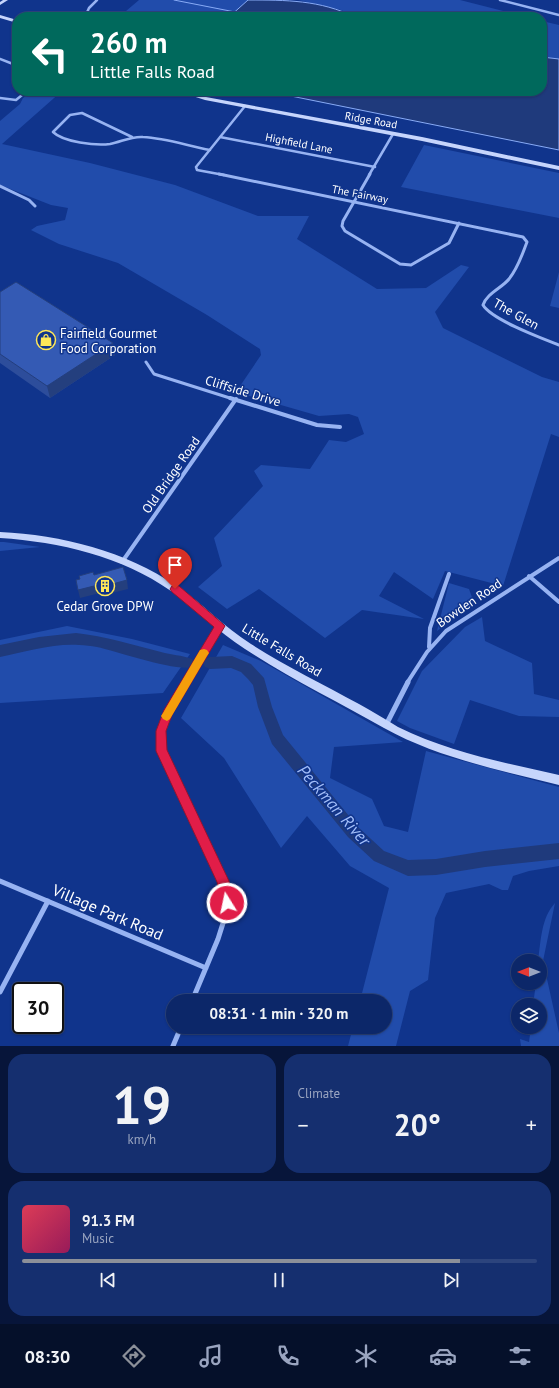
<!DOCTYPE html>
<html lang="en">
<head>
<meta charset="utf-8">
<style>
  :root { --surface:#0c2769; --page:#152f6f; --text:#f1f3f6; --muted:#9aa5c0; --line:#2c447d; --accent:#8c9099 }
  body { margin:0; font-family:"PT Sans",sans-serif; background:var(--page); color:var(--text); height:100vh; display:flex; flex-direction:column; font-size:15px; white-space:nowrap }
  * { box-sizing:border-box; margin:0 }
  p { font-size:13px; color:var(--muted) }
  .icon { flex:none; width:22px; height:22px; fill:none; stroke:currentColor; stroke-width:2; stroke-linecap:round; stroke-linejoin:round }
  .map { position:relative; height:1046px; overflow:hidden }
  .details { display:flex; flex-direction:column; gap:8px; padding:8px; background:#07153a; flex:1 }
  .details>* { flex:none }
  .top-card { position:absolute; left:12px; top:12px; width:535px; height:84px; border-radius:16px; box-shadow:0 1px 3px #0004,0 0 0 1px var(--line); background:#00695c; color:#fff; overflow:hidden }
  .needle { width:26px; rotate:270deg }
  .buttons { position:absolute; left:511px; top:954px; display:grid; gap:8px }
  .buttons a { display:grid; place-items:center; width:36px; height:36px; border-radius:50%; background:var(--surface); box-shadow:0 1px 3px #0004,0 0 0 1px var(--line); font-size:20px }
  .speed { position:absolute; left:12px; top:982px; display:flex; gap:8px; font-size:20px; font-weight:700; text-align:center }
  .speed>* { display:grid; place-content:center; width:52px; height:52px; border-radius:50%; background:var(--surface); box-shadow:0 1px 3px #0004,0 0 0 1px var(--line); line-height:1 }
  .speed .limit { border:2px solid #111; border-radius:6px; background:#fff; color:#111 }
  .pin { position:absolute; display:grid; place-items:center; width:34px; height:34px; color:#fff; margin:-41px -17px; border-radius:50% 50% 50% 0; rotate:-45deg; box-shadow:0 0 4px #0007 }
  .pin .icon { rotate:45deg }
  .me { position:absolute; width:44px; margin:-22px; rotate:350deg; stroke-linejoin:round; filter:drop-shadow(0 0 3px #0008) }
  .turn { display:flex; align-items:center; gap:14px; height:84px; padding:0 12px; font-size:18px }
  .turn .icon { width:52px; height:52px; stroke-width:2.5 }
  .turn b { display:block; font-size:28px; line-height:34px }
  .big { font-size:30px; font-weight:800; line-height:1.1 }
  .details .widget { flex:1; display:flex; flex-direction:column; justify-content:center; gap:6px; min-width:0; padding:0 14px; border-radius:16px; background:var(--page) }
  .details .dial { align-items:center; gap:0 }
  .dial b { font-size:52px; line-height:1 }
  .song { display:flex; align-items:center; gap:12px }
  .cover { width:48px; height:48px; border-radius:6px; background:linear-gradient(135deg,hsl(350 70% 55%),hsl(330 70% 35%)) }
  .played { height:4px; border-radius:2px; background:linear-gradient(90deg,var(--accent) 85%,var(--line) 85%) }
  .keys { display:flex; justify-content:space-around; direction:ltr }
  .heat { display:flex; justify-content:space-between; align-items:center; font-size:22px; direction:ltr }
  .details .tiles { flex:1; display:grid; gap:8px; grid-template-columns:1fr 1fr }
  .widget:last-child { grid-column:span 2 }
  .trip { position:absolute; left:166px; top:994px; width:226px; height:40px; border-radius:20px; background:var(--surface); box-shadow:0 1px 3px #0004,0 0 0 1px var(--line); font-weight:800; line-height:40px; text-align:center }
  .tab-bar { display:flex; height:64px; justify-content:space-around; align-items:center; background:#05102a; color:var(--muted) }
  .tab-bar .icon { width:28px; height:28px }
  .tab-bar .current { color:var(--accent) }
  .tab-bar b { font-size:18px; color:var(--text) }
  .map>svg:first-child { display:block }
</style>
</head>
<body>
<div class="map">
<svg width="559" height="1046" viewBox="0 0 559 1046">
  <rect width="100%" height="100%" fill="#10348c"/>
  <path fill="#214cab" d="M139,0H248L229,17H119Z
    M298,0H460L527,17H355L341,10Z
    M542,21L559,25V59L542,57Z
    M32,91H62L2,144L90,163L175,185L258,216H309L297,239L377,289L426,288L461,265L469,267L435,312L443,328L542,377L559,382V437L551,434L503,586L445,571L433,599L394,572L379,596L424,619L362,610L325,638L259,589L227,609L198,587L222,566L214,538L263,486L254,471L261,465L310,469L329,440L346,442L364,434L358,417L349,414L319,416L236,392L261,355L260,349L207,315L118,263L59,244L31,230L37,226L65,220L68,208L51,205L0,185V121L20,104L23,98Z
    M424,145L559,173V218L401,187Z
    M559,272V308L550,306Z
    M0,542H4L40,547L0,551Z
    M449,583L469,589L474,603L437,631Z
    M482,617L485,641L532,663L534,694L559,700V717L519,716L470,700L454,744L410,728L397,721L422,671L465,627Z
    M67,626L132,639L190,654L163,693L0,703V640Z
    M223,645L261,661L403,742L334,747L330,778L372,799L384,826L408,832L426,751L559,787V866L529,871L513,876L508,890H502L489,884L446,893L435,918L428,980L410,991L396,1046H348L353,1027H385V1001H360L389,888L350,866L307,816L281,848L224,758L181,718Z
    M555,903L543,961L559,1033V1046H521L520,1039L529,1042L531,1027H540V1005H533L536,983H540V961H538C541,941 541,918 555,903Z"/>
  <path fill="#1f3a7c" stroke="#88abf6" d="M248,0C286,0 320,0 355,17H229Z
    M542,57L559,59V150L266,91H542Z"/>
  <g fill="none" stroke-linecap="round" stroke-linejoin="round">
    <path stroke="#88abf6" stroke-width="1" d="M174,0L235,12"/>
    <path fill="#1f3a7c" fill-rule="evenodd" d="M76,633C105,636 133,645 161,652C171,655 182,655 192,659L194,663L192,667C177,672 116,651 97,647C91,646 85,645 79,645C55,643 23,652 0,657V645L39,637Z
      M232,656L251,664L264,678L272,707L283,735L358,827L384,851L408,860L436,859L485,851L559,843V859L485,867L436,875L408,876L374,861L348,837L272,744L258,707L253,685L248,679L241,672L231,668L210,669L205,667L203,663L205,659L210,657Z"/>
    <path stroke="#97b3f2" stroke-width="2.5" d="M500,0L559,15
      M85,17L89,8L97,0
      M0,59L13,64L17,70
      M0,98L16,100L27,91
      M132,137L82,113L70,115L53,132C63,142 96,146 110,144C121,142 131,136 143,137C166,138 188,146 210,150
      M220,137L375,167
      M224,175L197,170L196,167L245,106
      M369,175L393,134"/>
    <path stroke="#97b3f2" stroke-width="3" d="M219,174L523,237L527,242C522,255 518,268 509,279C502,288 487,293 483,305C492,320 541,338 559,345
      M370,174L343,221L342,226L345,231L400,264L411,265L449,243L459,223
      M0,186L29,200L35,206
      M146,362L154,374L233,399"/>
    <path stroke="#97b3f2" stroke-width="4" d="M230,398L317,425L340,427
      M122,562L236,399
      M529,576L559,602
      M429,647L430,628L449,574
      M186,683L220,627
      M407,683L427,652L446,631L559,558"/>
    <path stroke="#97b3f2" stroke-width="5" d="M187,682C173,704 158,724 161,751L223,881L226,901L224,920L218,939L192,1001
      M386,725L408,682
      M0,881L206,968
      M0,992L48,901
      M173,1046L181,1027"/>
    <path fill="#c6d5fc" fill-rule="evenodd" d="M3,0H8L0,5V2Z
      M0,15L17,20V23L0,18Z
      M177,91H186L206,97L422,137L559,166V170L422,141L205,100Z
      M0,532C62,535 125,551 177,586C203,604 224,627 251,644C285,666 323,684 359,704C372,711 385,719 398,727C449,752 505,763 559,775V785C500,770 438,758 384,728C338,702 289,678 245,649C218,632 197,609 171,591C121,556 60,542 0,538Z"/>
  </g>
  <path fill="#2d4d9b" d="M0,292L113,343L115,355L50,398L0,363Z"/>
  <path fill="#243f7e" d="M113,343L115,355L50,398L47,386Z
    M127,580L128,589L100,596V593L80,598L78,590L98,585Z"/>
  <path fill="#345ab4" stroke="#243f7e" d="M16,282L113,343L47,386L0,354V292Z
    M123,567L127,580L98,588V585L78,590L76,580L80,579L79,576L93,572L94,575Z"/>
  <path fill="#e11d48" stroke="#92132f" d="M175,585L179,586L223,624L225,626L172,715L166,731L167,750L229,881L233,903L232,908L227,909L223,908L217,882L156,751V731L164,710L214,627L172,592L170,589L172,586Z"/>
  <path fill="#f59e0b" d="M204,649L207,650L209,653L207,656L170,719L167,721L163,719L161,716L163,713L200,650Z"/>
  <defs>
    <symbol id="shop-ring" viewBox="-11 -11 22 22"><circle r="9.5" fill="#10348c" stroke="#ffe758" stroke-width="1.5"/><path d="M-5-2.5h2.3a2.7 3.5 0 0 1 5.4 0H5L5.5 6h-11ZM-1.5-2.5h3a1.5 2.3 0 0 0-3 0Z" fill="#ffe758"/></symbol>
    <symbol id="building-ring" viewBox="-11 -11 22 22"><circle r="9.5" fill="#10348c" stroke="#ffe758" stroke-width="1.5"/><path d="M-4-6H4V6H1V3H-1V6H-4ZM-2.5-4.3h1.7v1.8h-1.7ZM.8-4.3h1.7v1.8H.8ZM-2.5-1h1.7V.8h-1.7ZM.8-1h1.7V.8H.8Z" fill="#ffe758"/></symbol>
  </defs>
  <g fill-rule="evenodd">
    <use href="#shop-ring" x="35" y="329" width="22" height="22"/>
    <use href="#building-ring" x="94" y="575" width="22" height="22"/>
  </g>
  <g text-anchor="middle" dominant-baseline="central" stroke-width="3" stroke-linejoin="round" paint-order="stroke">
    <g font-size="11" fill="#fff" stroke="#10348c">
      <text transform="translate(371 120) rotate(10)">Ridge Road</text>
      <text transform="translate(299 143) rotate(11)">Highfield Lane</text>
      <text transform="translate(360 194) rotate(11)">The Fairway</text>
    </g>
    <g font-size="13" fill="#fff" stroke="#10348c">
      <text transform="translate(516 314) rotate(29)">The Glen</text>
      <text transform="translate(243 391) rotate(17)">Cliffside Drive</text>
      <text transform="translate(171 475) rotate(-55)">Old Bridge Road</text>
      <text transform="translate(469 603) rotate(-34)">Bowden Road</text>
      <text transform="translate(282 650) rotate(31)">Little Falls Road</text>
    </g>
    <g font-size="13" fill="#fff" stroke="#10348c" text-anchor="start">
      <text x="60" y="333">Fairfield Gourmet<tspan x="60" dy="15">Food Corporation</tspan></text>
      <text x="105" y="606" text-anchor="middle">Cedar Grove DPW</text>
    </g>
    <g font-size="16" fill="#fff" stroke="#10348c">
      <text transform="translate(108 912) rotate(23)">Village Park Road</text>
    </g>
    <g font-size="17" font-style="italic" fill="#a3bef9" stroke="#10348c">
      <text transform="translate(334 805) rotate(49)">Peckman River</text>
    </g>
  </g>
</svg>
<div class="buttons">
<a><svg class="needle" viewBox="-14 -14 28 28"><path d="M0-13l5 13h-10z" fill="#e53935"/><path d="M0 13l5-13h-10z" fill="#9aa5c0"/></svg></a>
<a><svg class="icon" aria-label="layers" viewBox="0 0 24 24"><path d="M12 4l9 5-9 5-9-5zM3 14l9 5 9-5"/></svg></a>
</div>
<div class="speed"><div class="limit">30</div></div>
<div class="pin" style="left:175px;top:589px;background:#d93025"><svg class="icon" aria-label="arrive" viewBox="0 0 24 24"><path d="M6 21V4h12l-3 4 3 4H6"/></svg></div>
<svg class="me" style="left:227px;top:903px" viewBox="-20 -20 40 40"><circle r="17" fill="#e11d48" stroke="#fff" stroke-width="3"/><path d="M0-11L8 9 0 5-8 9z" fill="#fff"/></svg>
<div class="trip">08:31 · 1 min · 320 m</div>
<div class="top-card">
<div class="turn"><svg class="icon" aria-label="left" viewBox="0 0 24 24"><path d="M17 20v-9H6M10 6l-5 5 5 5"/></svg><div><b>260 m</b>Little Falls Road</div></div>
</div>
</div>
<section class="details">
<div class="tiles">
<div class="widget dial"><b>19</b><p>km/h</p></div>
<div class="widget"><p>Climate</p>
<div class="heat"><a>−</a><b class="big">20°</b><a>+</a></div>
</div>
<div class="widget">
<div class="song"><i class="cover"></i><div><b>91.3 FM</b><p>Music</p></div></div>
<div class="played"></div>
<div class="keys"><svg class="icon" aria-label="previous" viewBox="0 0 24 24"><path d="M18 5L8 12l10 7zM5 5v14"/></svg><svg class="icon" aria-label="pause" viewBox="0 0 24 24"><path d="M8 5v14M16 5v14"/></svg><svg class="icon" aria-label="next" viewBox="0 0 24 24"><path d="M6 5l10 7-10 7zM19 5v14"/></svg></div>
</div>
</div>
</section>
<nav class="tab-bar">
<b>08:30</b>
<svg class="icon current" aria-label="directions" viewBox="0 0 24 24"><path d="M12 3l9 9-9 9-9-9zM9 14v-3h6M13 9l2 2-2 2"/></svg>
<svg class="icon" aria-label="music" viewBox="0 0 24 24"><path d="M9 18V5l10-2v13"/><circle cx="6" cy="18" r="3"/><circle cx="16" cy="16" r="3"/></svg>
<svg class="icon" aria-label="phone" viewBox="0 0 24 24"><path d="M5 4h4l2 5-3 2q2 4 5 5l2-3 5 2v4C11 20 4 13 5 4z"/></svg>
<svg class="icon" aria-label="climate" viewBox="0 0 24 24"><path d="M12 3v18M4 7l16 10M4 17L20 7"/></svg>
<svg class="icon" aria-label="car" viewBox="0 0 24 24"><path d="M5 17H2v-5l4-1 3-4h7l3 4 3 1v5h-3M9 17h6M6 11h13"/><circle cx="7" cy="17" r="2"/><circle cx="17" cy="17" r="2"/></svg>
<svg class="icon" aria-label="filters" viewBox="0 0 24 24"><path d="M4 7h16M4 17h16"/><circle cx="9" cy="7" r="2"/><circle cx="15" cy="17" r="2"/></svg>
</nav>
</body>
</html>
